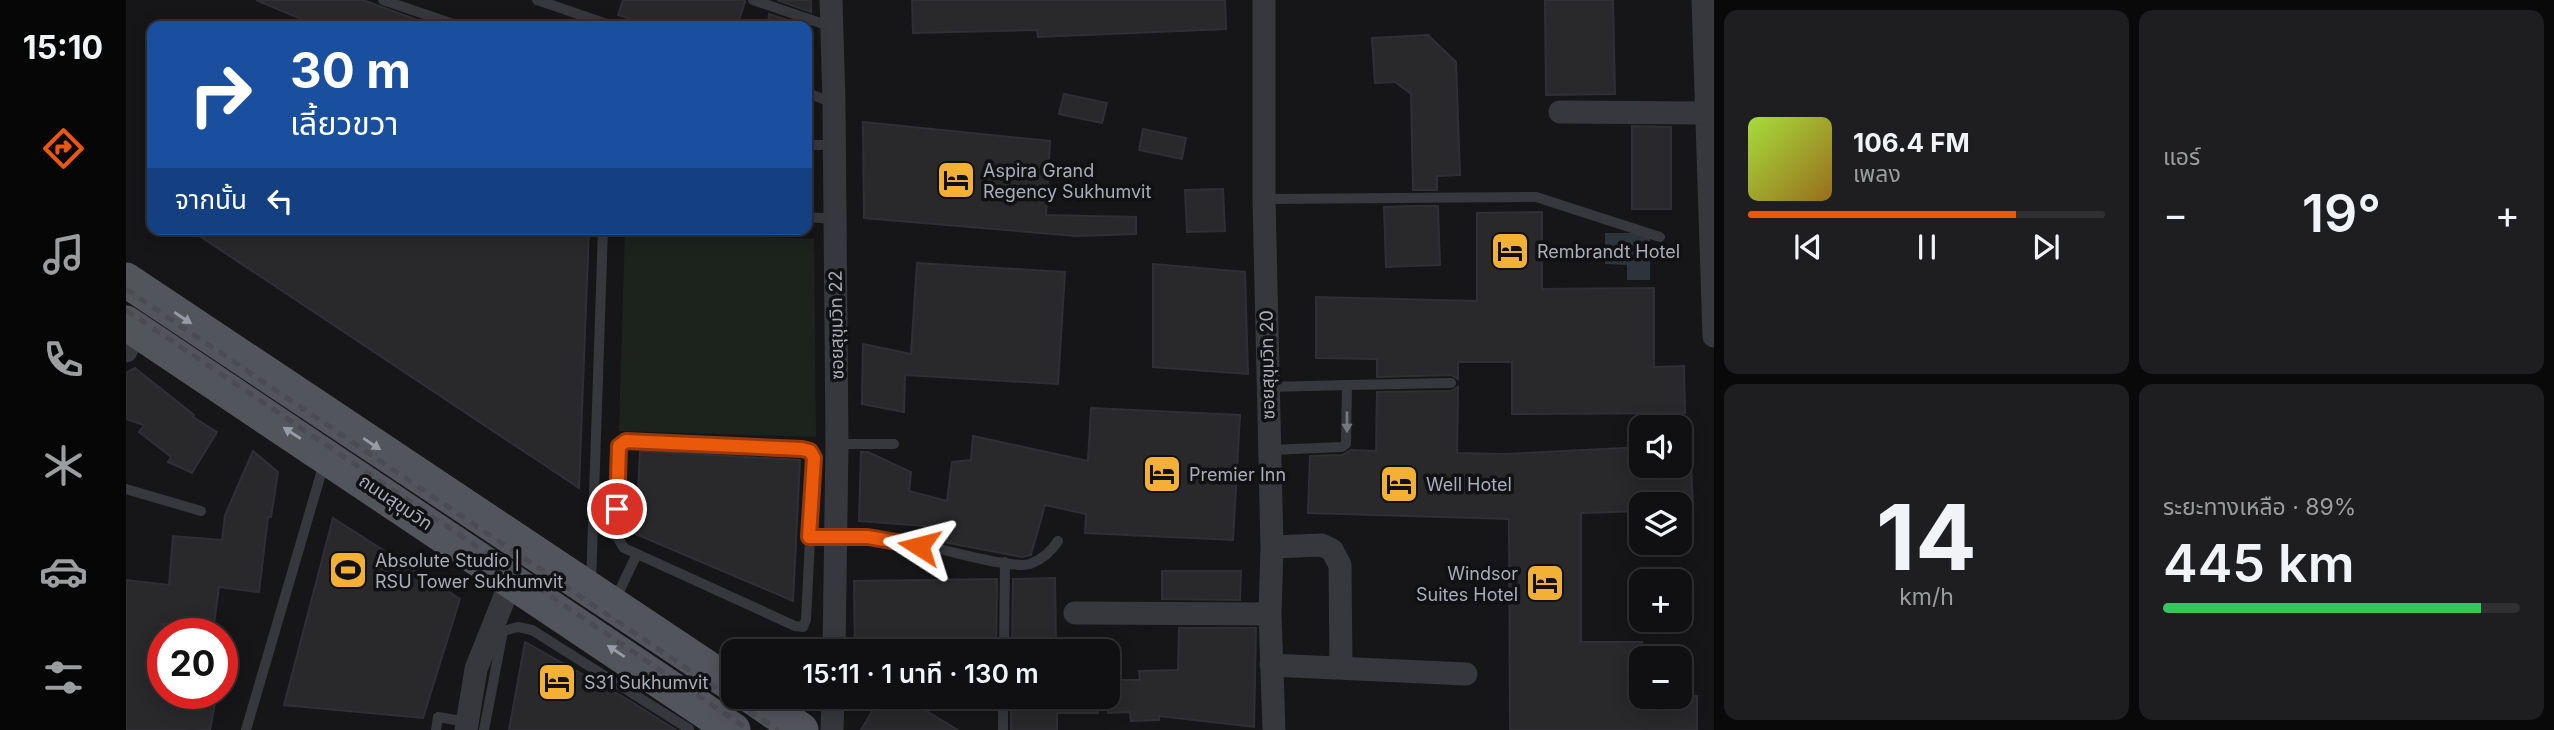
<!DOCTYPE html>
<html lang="th">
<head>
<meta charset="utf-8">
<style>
  :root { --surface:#101012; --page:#1e1e20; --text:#f1f3f6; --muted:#9c9d9f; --line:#303032; --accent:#ea580c }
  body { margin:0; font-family:Inter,"Noto Sans Thai",sans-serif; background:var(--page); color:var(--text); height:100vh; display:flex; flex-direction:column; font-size:26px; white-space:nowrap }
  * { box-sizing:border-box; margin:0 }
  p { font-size:23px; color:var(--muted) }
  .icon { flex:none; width:38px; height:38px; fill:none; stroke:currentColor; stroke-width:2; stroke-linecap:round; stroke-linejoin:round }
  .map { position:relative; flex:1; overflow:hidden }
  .side { display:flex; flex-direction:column; gap:10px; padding:10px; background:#09090a; width:840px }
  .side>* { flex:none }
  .top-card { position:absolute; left:21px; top:21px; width:665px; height:214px; border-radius:14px; box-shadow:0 4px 18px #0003,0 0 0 2px var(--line); background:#1a4fa0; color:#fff; overflow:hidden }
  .fabs { position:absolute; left:1503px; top:415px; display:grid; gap:14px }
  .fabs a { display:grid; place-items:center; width:63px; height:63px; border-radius:14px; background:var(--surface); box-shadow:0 4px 18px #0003,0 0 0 2px var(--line); font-size:35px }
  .speed { position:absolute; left:21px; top:618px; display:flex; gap:14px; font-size:35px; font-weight:700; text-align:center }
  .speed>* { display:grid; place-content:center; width:91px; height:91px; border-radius:50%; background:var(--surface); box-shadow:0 4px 18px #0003,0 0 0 2px var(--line); line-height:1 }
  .speed .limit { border:10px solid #d22; background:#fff; color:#111 }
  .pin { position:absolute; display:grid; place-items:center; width:60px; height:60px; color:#fff; margin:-30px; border:4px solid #fff; border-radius:50%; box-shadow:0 2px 7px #0007 }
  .me { position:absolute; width:77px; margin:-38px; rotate:279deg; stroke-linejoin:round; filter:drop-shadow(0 0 5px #0008) }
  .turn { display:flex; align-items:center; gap:24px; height:147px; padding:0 28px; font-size:32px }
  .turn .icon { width:91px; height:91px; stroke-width:2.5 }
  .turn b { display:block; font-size:49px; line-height:60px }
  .then { display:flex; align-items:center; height:66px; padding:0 28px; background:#0003; gap:14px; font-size:26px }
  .big { font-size:52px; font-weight:600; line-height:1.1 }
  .side .card { flex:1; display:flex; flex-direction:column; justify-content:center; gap:10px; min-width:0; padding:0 24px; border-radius:14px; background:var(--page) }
  .side .dial { align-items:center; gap:0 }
  .dial b { font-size:91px; line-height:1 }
  .song { display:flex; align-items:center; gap:21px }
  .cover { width:84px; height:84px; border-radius:10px; background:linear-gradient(135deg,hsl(80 70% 55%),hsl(40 70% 35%)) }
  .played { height:7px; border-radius:4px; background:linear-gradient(90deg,var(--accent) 75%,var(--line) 75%) }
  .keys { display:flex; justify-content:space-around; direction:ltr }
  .heat { display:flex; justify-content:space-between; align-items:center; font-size:38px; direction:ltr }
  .charge { height:10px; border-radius:5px; background:linear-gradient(90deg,#34c759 89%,var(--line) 0) }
  .side .tiles { flex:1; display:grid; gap:10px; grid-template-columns:repeat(2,1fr) }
  .trip { position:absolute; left:595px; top:639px; width:399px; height:70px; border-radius:14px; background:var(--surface); box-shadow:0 4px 18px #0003,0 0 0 2px var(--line); font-weight:600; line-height:70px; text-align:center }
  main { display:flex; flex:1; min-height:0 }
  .tab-bar { display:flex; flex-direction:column; width:126px; justify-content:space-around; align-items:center; background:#060607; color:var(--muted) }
  .tab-bar .icon { width:49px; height:49px }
  .tab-bar .current { color:var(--accent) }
  .tab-bar b { font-size:32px; color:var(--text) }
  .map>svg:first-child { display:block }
</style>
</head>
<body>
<main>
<nav class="tab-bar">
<b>15:10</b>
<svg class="icon current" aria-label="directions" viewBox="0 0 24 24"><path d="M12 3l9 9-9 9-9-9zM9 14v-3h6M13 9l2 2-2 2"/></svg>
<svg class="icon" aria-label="music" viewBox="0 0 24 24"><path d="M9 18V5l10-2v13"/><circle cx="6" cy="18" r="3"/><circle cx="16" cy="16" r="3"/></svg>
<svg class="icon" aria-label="phone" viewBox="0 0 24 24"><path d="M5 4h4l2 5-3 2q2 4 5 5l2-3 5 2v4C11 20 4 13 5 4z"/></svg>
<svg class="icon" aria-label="climate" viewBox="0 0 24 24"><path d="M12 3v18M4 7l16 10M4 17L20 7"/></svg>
<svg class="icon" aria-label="car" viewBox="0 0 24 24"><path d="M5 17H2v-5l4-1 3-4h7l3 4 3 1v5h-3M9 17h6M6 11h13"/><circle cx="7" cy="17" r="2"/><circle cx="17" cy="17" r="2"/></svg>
<svg class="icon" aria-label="filters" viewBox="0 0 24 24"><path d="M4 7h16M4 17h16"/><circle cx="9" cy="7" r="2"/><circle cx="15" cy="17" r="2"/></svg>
</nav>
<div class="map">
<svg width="1588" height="730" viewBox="0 0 1588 730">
  <rect width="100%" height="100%" fill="#161618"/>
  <path fill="#1c231d" d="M499,232L688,239L690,437L493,431Z"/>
  <path fill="#2c353c" d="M1479,233H1524V280H1501V265L1479,264Z"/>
  <path fill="#29292c" stroke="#303034" stroke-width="2" d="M130,0H237L305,25L192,26Z
    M497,0H619V2L611,26H527L492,15Z
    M651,0H685V12Z
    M786,0H1099L1100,29L912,37L911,30L787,33Z
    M1419,0H1487L1489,94L1420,95Z
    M643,14L679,26H642Z
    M1302,35L1330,62L1334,175L1311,176V190H1287L1285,94L1269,82L1249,83L1246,38Z
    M938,94L981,103L976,123L933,114Z
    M737,122L924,141L920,215L1010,217V234L950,236L738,218Z
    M1506,126L1545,127V209H1506Z
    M1017,129L1060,138L1056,159L1013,150Z
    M1097,189L1099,231L1061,232L1059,190Z
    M1288,206H1312L1314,265L1260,267L1258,207Z
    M1416,212V289L1528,288V367L1558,366L1559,413L1386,414V362H1332V379L1325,375L1251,377V359L1190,358V297L1351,301V213Z
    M63,229H463L453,488Z
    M791,263L939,272L932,384L779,375L778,412L736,404L737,344L785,354Z
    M1027,264L1119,272L1122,374L1027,367Z
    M9,368L68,415L67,417L91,432L66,473L42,462L45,457L13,432L18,425L0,419V373Z
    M1332,387L1331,453L1379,454L1516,447V466H1565L1567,504H1516V511L1455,513V642H1516V696H1571V730H1384L1383,519L1182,513L1184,456L1216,455L1225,450L1250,451L1251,392L1325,391Z
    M965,408L1114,415L1107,540L959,533L960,514L919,505L905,555L896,557L796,538L800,526L733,521L735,452H742L785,472L783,491L821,501L826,462L845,460L847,436L962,461Z
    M127,451L152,472L145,517H142L133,592L93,587L87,631L37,624V693H91L84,730H0V580L43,585L47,536L96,540L99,515Z
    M514,451L674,460L667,601L510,534Z
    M207,518L334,599L297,718L158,705Z
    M1036,571H1115L1114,600L1036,599Z
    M929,578L930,651H886L887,579Z
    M871,579L870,651H729L728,581Z
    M1053,628H1130L1128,727L1033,716V720L1005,721L1004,712L982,713V680H1014L1013,671L1052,670Z
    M399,642L501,699L550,730H383Z
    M755,696H775L832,730H735Z
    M885,696H972V713H931V730H885Z"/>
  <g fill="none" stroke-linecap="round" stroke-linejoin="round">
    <path stroke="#37383d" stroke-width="10" d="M257,0L333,26
      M411,0L487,26
      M627,0L706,27
      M681,93L708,103
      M681,145H708
      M1138,199L1410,197L1534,237
      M681,217L709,219
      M1221,385L1325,383
      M1141,387L1221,385L1220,444L1216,447L1143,450
      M501,441L676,449L684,451L688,458L680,620L677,627L669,626L498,548L491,537L492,454L493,446Z
      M711,444H768
      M0,489L75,511
      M683,537C727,536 770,539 813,549C832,553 887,569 904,564C917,559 925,552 932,541
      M465,583L477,229
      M489,600L511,554
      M878,651L879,562
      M120,730L199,460
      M310,730L312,717L341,722
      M358,730L377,631L392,627L406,630L563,729
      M877,730V696"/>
    <path stroke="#37383d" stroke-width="23" d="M705,0L708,103L711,444L708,651
      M1138,0V199L1146,547L1144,614L1148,730
      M1577,0L1588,336
      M1434,112L1581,113
      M0,351L10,330
      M1146,547L1196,545L1206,550L1214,565L1215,668
      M949,613L1144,614
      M1145,665L1340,674
      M340,730L350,669L385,581
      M706,730L707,696"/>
    <path stroke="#53555c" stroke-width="35" d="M0,280L607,685
      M0,323L607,730
      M625,696L675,730"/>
    <path stroke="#4a4c52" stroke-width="5" stroke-dasharray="9 7" stroke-linecap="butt" d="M0,289L652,730
      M0,310L623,730"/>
  </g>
  <defs><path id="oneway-solid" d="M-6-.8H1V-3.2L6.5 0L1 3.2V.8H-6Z" transform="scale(1.75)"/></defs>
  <g fill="#979ba6">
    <use href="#oneway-solid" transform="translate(57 318) rotate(34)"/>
    <use href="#oneway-solid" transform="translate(166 433) rotate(-147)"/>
    <use href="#oneway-solid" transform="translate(246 444) rotate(34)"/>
    <use href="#oneway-solid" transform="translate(490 651) rotate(-146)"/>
  </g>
  <use fill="#757881" href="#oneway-solid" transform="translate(1221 422) rotate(90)"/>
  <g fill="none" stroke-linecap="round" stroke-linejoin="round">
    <defs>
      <path id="route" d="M491,509L493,446L500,441L676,449L684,451L688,458L683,537H742L793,546"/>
    </defs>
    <use href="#route" stroke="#983908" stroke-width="18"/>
    <use href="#route" stroke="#ea580c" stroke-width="12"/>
  </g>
  <defs>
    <symbol id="hotel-square" viewBox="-11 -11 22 22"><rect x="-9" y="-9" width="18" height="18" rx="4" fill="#f2b134" stroke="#111113"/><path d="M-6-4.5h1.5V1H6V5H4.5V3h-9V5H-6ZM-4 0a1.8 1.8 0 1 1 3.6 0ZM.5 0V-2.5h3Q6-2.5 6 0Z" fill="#111"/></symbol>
    <symbol id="stadium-square" viewBox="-11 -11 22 22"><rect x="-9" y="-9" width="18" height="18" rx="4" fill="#f2b134" stroke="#111113"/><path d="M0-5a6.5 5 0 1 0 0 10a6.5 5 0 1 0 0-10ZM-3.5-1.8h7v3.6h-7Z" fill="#111"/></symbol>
  </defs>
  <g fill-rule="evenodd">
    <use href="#hotel-square" x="808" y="158" width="44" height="44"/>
    <use href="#hotel-square" x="1362" y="229" width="44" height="44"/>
    <use href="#hotel-square" x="1014" y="452" width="44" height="44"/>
    <use href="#hotel-square" x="1251" y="462" width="44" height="44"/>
    <use href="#stadium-square" x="200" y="548" width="44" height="44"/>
    <use href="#hotel-square" x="1397" y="561" width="44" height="44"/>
    <use href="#hotel-square" x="409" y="660" width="44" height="44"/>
  </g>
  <g text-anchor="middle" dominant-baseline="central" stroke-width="7" stroke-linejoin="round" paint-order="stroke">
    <g font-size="18" fill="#a8adb8" stroke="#111113" text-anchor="start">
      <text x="857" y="170">Aspira Grand<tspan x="857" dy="21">Regency Sukhumvit</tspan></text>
      <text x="1411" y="251">Rembrandt Hotel</text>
      <text x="1063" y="474">Premier Inn</text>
      <text x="1300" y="484">Well Hotel</text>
      <text x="249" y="560">Absolute Studio |<tspan x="249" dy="21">RSU Tower Sukhumvit</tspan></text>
      <text x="1392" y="573" text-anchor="end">Windsor<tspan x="1392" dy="21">Suites Hotel</tspan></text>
      <text x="458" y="682">S31 Sukhumvit</text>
    </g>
    <g font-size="18" fill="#a8adb8" stroke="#111113">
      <text transform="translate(710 325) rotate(-91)">ซอยสุขุมวิท 22</text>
      <text transform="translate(1141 365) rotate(-91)">ซอยสุขุมวิท 20</text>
      <text transform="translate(270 502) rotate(34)">ถนนสุขุมวิท</text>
    </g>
  </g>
</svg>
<div class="fabs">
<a><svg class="icon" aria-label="sound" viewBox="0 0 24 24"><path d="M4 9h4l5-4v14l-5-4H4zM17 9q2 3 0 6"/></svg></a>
<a><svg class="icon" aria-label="layers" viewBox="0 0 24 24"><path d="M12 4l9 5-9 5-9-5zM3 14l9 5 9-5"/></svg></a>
<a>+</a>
<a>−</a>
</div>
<div class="speed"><div class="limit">20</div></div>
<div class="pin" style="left:491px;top:509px;background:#d93025"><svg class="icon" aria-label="arrive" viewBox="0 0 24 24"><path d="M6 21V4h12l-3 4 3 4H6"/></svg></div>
<svg class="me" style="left:793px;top:546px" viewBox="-20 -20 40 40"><path d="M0-17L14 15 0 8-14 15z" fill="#ea580c" stroke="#fff" stroke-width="4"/></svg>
<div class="trip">15:11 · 1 นาที · 130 m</div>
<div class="top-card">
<div class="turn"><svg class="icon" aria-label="right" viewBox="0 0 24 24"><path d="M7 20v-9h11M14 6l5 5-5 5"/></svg><div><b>30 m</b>เลี้ยวขวา</div></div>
<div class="then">จากนั้น<svg class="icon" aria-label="left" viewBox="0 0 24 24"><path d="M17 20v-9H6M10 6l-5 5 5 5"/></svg></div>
</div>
</div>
<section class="side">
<div class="tiles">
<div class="card">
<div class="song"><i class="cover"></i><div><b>106.4 FM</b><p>เพลง</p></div></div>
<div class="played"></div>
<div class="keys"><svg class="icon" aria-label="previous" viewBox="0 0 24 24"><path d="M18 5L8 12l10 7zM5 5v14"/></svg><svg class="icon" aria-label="pause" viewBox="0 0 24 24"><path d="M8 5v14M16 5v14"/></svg><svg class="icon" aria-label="next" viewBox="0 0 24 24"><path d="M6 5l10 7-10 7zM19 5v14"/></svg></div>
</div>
<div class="card"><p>แอร์</p>
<div class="heat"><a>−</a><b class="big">19°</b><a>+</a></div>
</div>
<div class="card dial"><b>14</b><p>km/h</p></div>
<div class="card"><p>ระยะทางเหลือ · 89%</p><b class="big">445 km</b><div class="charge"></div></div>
</div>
</section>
</main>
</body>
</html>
